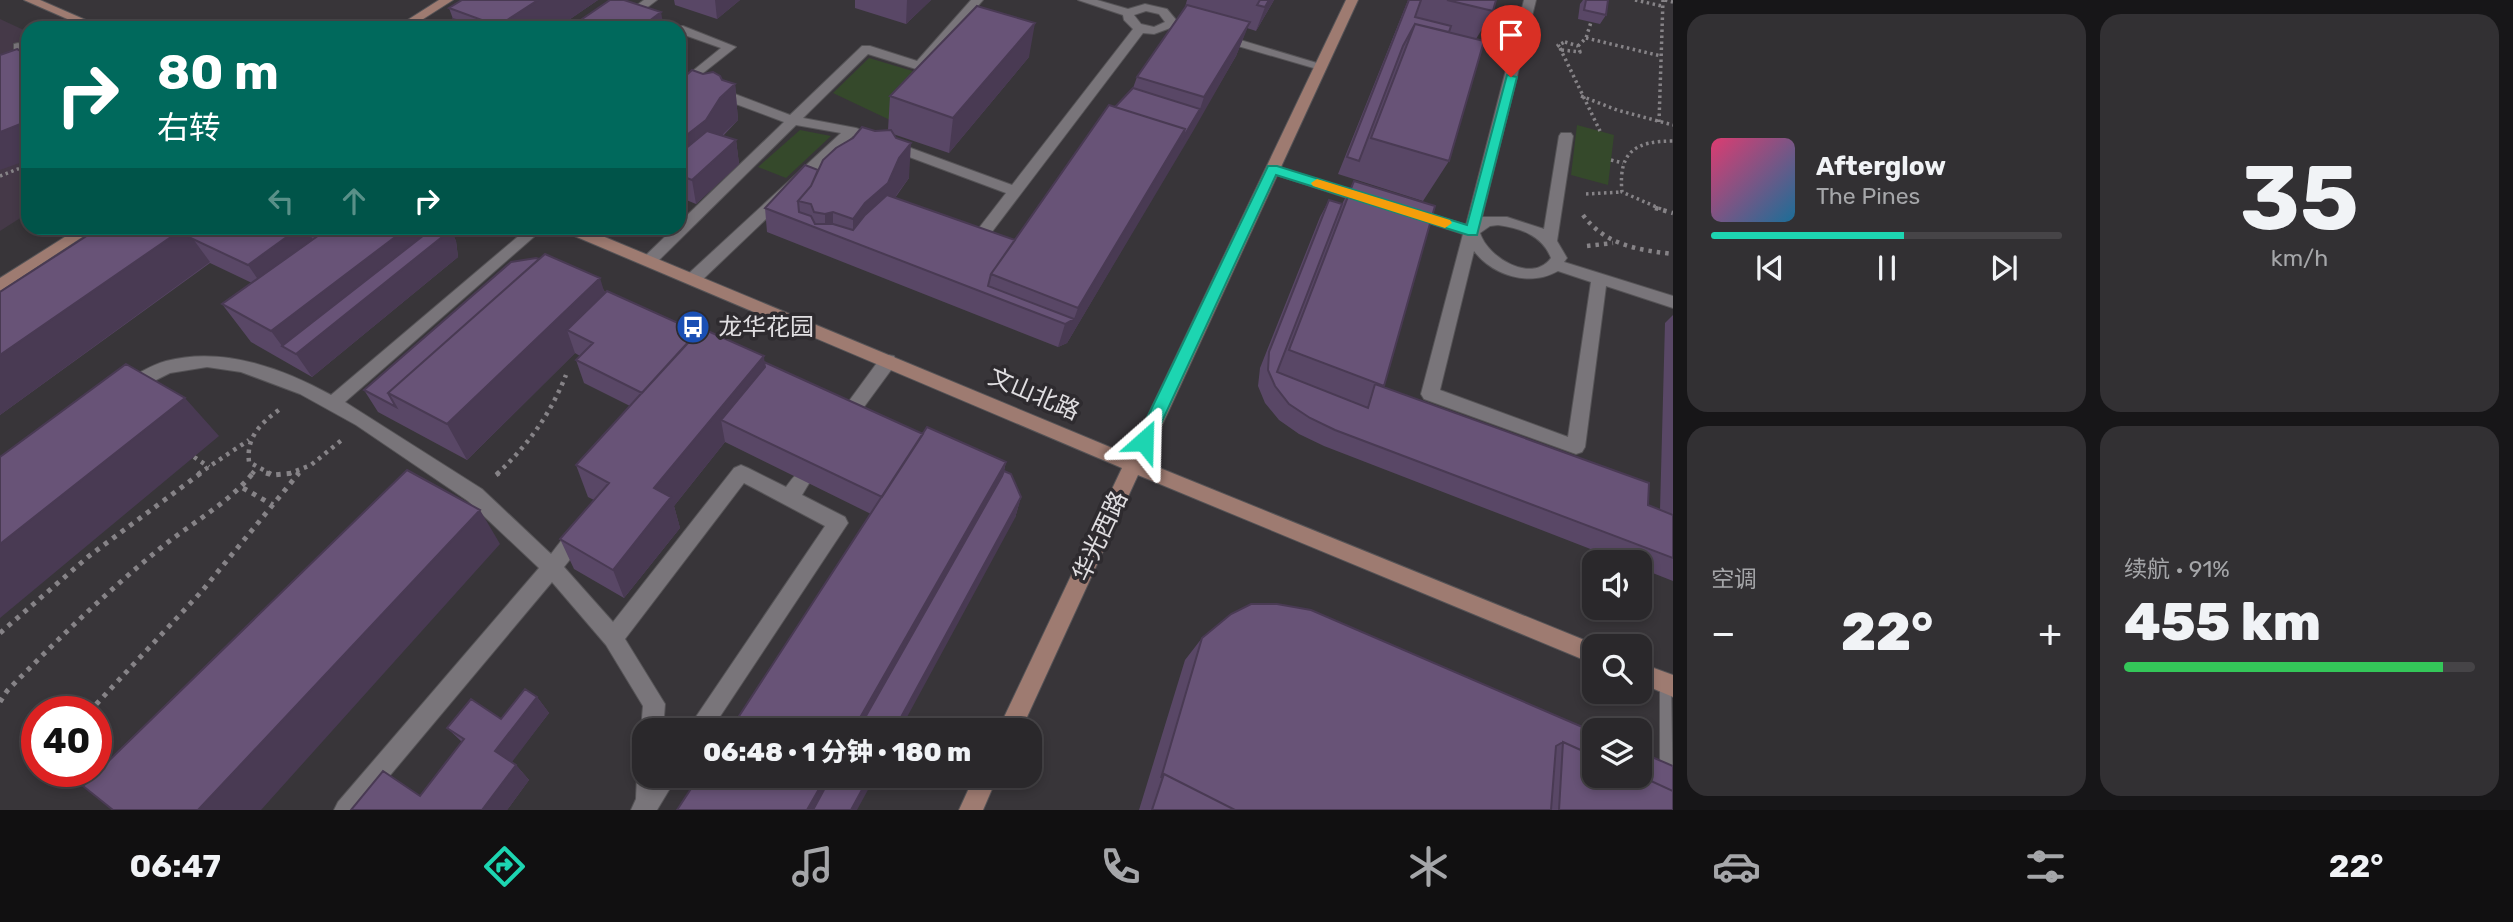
<!DOCTYPE html>
<html lang="zh">
<head>
<meta charset="utf-8">
<style>
  :root { --surface:#2a282b; --page:#323033; --text:#f1f3f6; --muted:#a5a6a9; --line:#464447; --accent:#1dd5b1 }
  body { margin:0; font-family:Rubik,"Noto Sans SC",sans-serif; background:var(--page); color:var(--text); height:100vh; display:flex; flex-direction:column; font-size:26px; white-space:nowrap }
  * { box-sizing:border-box; margin:0 }
  p { font-size:23px; color:var(--muted) }
  .icon { flex:none; width:38px; height:38px; fill:none; stroke:currentColor; stroke-width:2; stroke-linecap:round; stroke-linejoin:round }
  .map { position:relative; flex:1; overflow:hidden }
  .side { display:flex; flex-direction:column; gap:14px; padding:14px; background:#171618; width:840px }
  .side>* { flex:none }
  .top-card { position:absolute; left:21px; top:21px; width:665px; height:214px; border-radius:21px; box-shadow:0 4px 10px #0003,0 0 0 2px var(--line); background:#00695c; color:#fff; overflow:hidden }
  .buttons { position:absolute; left:1582px; top:550px; display:grid; gap:14px }
  .buttons a { display:grid; place-items:center; width:70px; height:70px; border-radius:14px; background:var(--surface); box-shadow:0 4px 10px #0003,0 0 0 2px var(--line); font-size:35px }
  .speed { position:absolute; left:21px; top:696px; display:flex; gap:14px; font-size:35px; font-weight:700; text-align:center }
  .speed>* { display:grid; place-content:center; width:91px; height:91px; border-radius:50%; background:var(--surface); box-shadow:0 4px 10px #0003,0 0 0 2px var(--line); line-height:1 }
  .speed .limit { border:10px solid #d22; background:#fff; color:#111 }
  .pin { position:absolute; display:grid; place-items:center; width:60px; height:60px; color:#fff; margin:-72px -30px; border-radius:50% 50% 50% 0; rotate:-45deg; box-shadow:0 0 7px #0007 }
  .pin .icon { rotate:45deg }
  .me { position:absolute; width:77px; margin:-38px; rotate:25deg; stroke-linejoin:round; filter:drop-shadow(0 0 5px #0008) }
  .turn { display:flex; align-items:center; gap:24px; height:147px; padding:0 21px; font-size:32px }
  .turn .icon { width:91px; height:91px; stroke-width:2.5 }
  .turn b { display:block; font-size:49px; line-height:60px }
  .lanes { display:flex; align-items:center; height:66px; padding:0 21px; background:#0003; justify-content:center; gap:35px; direction:ltr }
  .lanes .off { opacity:.35 }
  .big { font-size:52px; font-weight:800; line-height:1.1 }
  .side .card { flex:1; display:flex; flex-direction:column; justify-content:center; gap:10px; min-width:0; padding:0 24px; border-radius:21px; background:var(--page) }
  .side .dial { align-items:center; gap:0 }
  .dial b { font-size:91px; line-height:1 }
  .song { display:flex; align-items:center; gap:21px }
  .cover { width:84px; height:84px; border-radius:10px; background:linear-gradient(135deg,hsl(340 70% 55%),hsl(200 70% 35%)) }
  .played { height:7px; border-radius:4px; background:linear-gradient(90deg,var(--accent) 55%,var(--line) 55%) }
  .keys { display:flex; justify-content:space-around; direction:ltr }
  .heat { display:flex; justify-content:space-between; align-items:center; font-size:38px; direction:ltr }
  .charge { height:10px; border-radius:5px; background:linear-gradient(90deg,#34c759 91%,var(--line) 0) }
  .side .tiles { flex:1; display:grid; gap:14px; grid-template-columns:repeat(2,1fr) }
  .trip { position:absolute; left:632px; top:718px; width:410px; height:70px; border-radius:21px; background:var(--surface); box-shadow:0 4px 10px #0003,0 0 0 2px var(--line); font-weight:800; line-height:70px; text-align:center }
  .dock { display:flex; height:112px; justify-content:space-around; align-items:center; background:#111011; color:var(--muted) }
  .dock .icon { width:49px; height:49px }
  .dock .active { color:var(--accent) }
  .dock b { font-size:32px; color:var(--text) }
  main { display:flex; flex:1; min-height:0 }
  .map>svg:first-child { display:block }
</style>
</head>
<body>
<main>
<div class="map">
<svg width="1673" height="810" viewBox="0 0 1673 810">
  <rect width="100%" height="100%" fill="#383539"/>
  <path fill="#453948" d="M0,19L28,32V213L0,231Z"/>
  <path fill="#35492b" d="M869,58L929,76L890,120L833,93Z
    M1577,125L1614,135L1608,185L1571,175Z
    M800,130L831,136L786,178L758,167Z"/>
  <g fill="none" stroke-linecap="round" stroke-linejoin="round">
    <defs>
      <path id="lane" d="M18,43L28,47V55L14,50V44Z"/>
      <path id="street" d="M644,0H657L620,28H606Z
        M971,0H983L924,69H916L868,54L803,118L856,128L1012,185L1133,29L1124,20L1123,15L1078,0H1097L1128,9L1145,4L1167,9L1177,21L1327,66L1325,69H1317L1173,27L1154,34L1143,33L985,241H975L972,237L1006,193L853,136L699,283H687L685,279L687,275L841,133L796,125L654,265H644L641,261L644,257L674,228H679V223L784,122L709,94V88H719L790,115L862,46H870L917,61ZM1146,11L1159,14L1165,22L1154,27L1141,24L1134,15Z
        M1524,0H1536L1482,217H1507L1544,229L1559,136L1561,133H1571L1573,136L1557,241L1567,258L1564,262L1673,296V308L1606,286L1585,447L1582,452L1576,454L1424,399L1421,394L1463,234L1404,215L1402,212L1409,207L1466,225ZM1498,225C1520,228 1542,235 1551,258C1532,284 1488,258 1480,233L1490,226ZM1474,251C1493,276 1530,287 1558,271L1591,282L1568,437L1440,390Z
        M675,26H683L736,47L679,92V82L721,48L679,33V28Z
        M1272,165L1374,197L1376,200L1369,205L1267,172V166Z
        M528,228H544L345,402L482,489L551,554C561,542 572,521 588,527L591,533L564,567L613,622L734,468L741,465L748,468L786,487C793,478 796,470 809,474L811,480L802,495L845,517L848,523L711,730H687L825,526L744,483L625,639L665,704L663,730H644V738L641,730L643,706L606,645L552,582L361,810H334L338,802L539,568L468,501L356,425L300,394L241,372L207,367L170,373L128,394L122,392L119,387L122,382C136,375 151,365 166,361C222,346 282,368 331,395Z
        M888,355L894,356L896,361L894,366L850,426H838L835,421L838,416L882,356Z
        M1671,675L1673,810H1660V686L1663,679Z
        M644,766V775H678L657,810H631L636,799L637,775Z"/>
      <path id="secondary" d="M24,0H40L104,28H88Z
        M439,0H453L409,28H395Z
        M1346,0H1358L1145,462L1599,646H1594V664L1138,475L1021,730H998L1122,468L565,232L563,228H583L1129,455Z
        M79,228H96L0,291V278Z
        M1640,663L1673,675V697L1640,683Z
        M975,775H998L983,810H959Z"/>
    </defs>
    <use href="#lane" stroke="#555356" stroke-width="2"/>
    <use href="#street" stroke="#555356" stroke-width="2"/>
    <use href="#secondary" stroke="#555356" stroke-width="2"/>
    <path stroke="#868387" stroke-width="3.5" stroke-dasharray="2.5 3.5" stroke-linecap="butt" d="M1635,0L1662,6
      M1665,0L1673,2
      M1586,38L1661,56
      M1565,42L1578,46L1580,52L1562,50L1558,45Z
      M1578,46L1586,38L1591,22
      M1560,48L1600,131
      M1581,96L1617,110L1673,125
      M1659,122L1663,0
      M1611,160L1623,163
      M0,176L28,165
      M1586,194L1622,192
      M1661,209L1622,192C1618,152 1635,141 1673,141"/>
    <path stroke="#868387" stroke-width="4.5" stroke-dasharray="3.5 5" stroke-linecap="butt" d="M1655,208L1673,213
      M1583,215C1605,245 1638,250 1673,254
      M1587,246L1613,243
      M194,457L209,467
      M198,474L249,440
      M252,474L256,469
      M271,474L249,462C246,437 261,423 280,409
      M288,474L311,465L343,439
      M297,474L299,472
      M497,474C528,445 550,415 566,375"/>
    <path stroke="#868387" stroke-width="5" stroke-dasharray="4.5 6" stroke-linecap="butt" d="M266,473L273,475L294,473
      M496,475L499,473
      M243,488L273,505
      M0,633L89,556L201,473
      M0,702L7,691C55,642 104,594 157,551C189,524 227,505 253,473
      M89,712L202,591L299,473
      M33,768L37,764"/>
    <use href="#lane" fill="#79757a" fill-rule="evenodd"/>
    <use href="#street" fill="#79757a" fill-rule="evenodd"/>
    <use href="#secondary" fill="#9e7b71" fill-rule="evenodd"/>
  </g>
  <path fill="#594766" d="M598,0L557,28H440L453,19L449,8Z
    M674,0H740L717,19L675,5Z
    M855,0H931L906,24L855,8Z
    M1187,0H1274L1256,31L1247,28L1236,56L1067,343L1058,347L767,232L765,208L875,131L888,130L890,96L1029,57L949,153L893,134L909,178L895,198L1015,240L1115,107L1133,88L1137,77L1185,7Z
    M1408,0H1496L1493,11L1476,39L1449,161L1423,201L1338,174Z
    M1583,0H1606V15L1600,24L1578,19L1580,4Z
    M722,80L735,84L738,120L723,136L736,140L739,164L696,204L679,197V82Z
    M1354,181L1383,387L1660,510L1665,323L1673,315V581L1640,568V562H1624L1324,446L1299,434L1279,420L1265,403L1258,386L1260,368L1320,217L1329,200L1342,204Z
    M99,228H450L456,241L458,257L312,377L251,342L222,304L252,283L210,263L0,415V292Z
    M603,289L605,292L764,362L923,434L1006,462L1004,471L1021,497L1015,518L871,514L725,442L674,506L680,528L624,598L574,569L560,539L594,500L588,497L576,465L630,406L584,383L576,360L580,356L575,353L467,460L378,412L364,390Z
    M1202,638L1673,766V810H1139L1185,660Z
    M537,697L549,713L511,762L516,765L529,780L507,810H351L420,796L462,742L447,728L501,719Z"/>
  <path fill="#493a53" d="M538,0H598L557,28H499L498,26Z
    M715,0H740L717,19Z
    M907,0H931L906,24Z
    M1269,0H1274L1256,31L1265,7Z
    M661,12L664,28H640Z
    M1250,22L1236,56L1192,133L1204,97Z
    M1035,23L1029,57L949,153L953,118Z
    M735,84L738,120L724,133L710,155L679,175V141Z
    M1200,109L1192,133L1067,343L1058,347L1065,324L1074,319L1078,308L1185,129Z
    M28,121V160L0,170V132Z
    M736,140L739,164L696,204L692,180Z
    M911,143L909,178L897,194L886,219L853,242V219Z
    M833,212V234L825,231V214Z
    M184,228H185L210,262L0,415V355Z
    M299,228H306L318,248L264,288L248,265Z
    M312,228H333L326,251Z
    M407,228H450L456,241L458,257L312,377L296,354L282,346L271,331Z
    M600,278L604,291V290L611,313L567,330L575,353L467,460L447,424Z
    M764,356L767,390L721,420L725,442L674,506L680,528L624,598L613,570L654,488Z
    M185,398L219,436L0,618V544Z
    M1006,462L997,497L866,730H853Z
    M1021,497L1015,518L900,730H894Z
    M480,510L500,544L261,810H198Z
    M537,697L549,713L509,766L495,751Z
    M516,765L529,780L507,810H482Z
    M827,775H841L821,810H807Z
    M870,775H876L857,810H851Z"/>
  <path fill="#685377" stroke="#493a53" stroke-width="2" d="M462,0H538L498,26L449,8Z
    M610,0H624L661,12L640,28H569Z
    M1260,0H1269L1265,7L1257,5Z
    M1409,0H1421L1415,17L1451,26L1449,32L1415,24L1403,46L1359,161L1347,157Z
    M1447,0H1496L1493,11Z
    M1586,0H1608L1606,15L1584,10Z
    M1187,5L1250,22L1204,97L1137,77Z
    M977,6L1035,23L953,118L890,96Z
    M453,19L479,28H440Z
    M1415,24L1484,41L1449,161L1371,138Z
    M17,49L28,55V121L0,132V55Z
    M692,70L703,74L713,72L720,76L722,80L735,84L720,98L706,120L679,141V82Z
    M1133,88L1200,109L1181,141L1185,129L1115,107Z
    M1109,105L1185,129L1078,308L991,274Z
    M862,127L875,131L891,130L896,138L911,143L899,158L888,183L865,203L853,219L833,212L825,214L814,212L811,204L798,201L811,186L823,160L836,148L853,138Z
    M707,131L736,140L692,180L679,175V154Z
    M805,165L818,170L811,186L798,201L799,212L811,216L815,224H833L853,230L865,215L887,195L1015,240L991,274L988,286L1074,319L1065,324L765,208Z
    M1354,181L1435,206L1384,386L1289,350Z
    M1329,200L1342,204L1277,372L1368,408L1375,384L1649,483L1648,505L1673,515V558L1335,430L1310,418L1289,404L1275,386L1268,370L1269,352Z
    M99,228H184L0,355V292Z
    M184,228H299L248,265L178,232Z
    M329,228H407L271,331L222,304Z
    M433,228H447V233L296,354L282,346Z
    M545,254L600,278L447,424L388,393Z
    M536,258L539,259L388,393L396,407L364,390L511,262Z
    M607,291L698,332L642,393L576,360L593,343L567,330Z
    M701,328L764,356L654,488L671,497L613,570L560,539L609,483L576,465Z
    M764,362L923,434L882,497L721,420L765,367Z
    M126,364L185,398L0,544V457Z
    M927,427L1006,462L853,730H730Z
    M407,470L480,510L198,810H113L83,786Z
    M1004,471L1011,474L1021,497L894,730H858L1002,476Z
    M1251,604H1277L1311,610L1594,732V756L1563,742L1556,746L1551,810H1235L1164,774L1161,778L1202,638L1231,614Z
    M525,689L537,697L495,751L516,765L482,810H351L383,771L420,796L464,739L447,728L471,699L501,719Z
    M1563,742L1594,756V775H1638L1673,791V810H1559Z
    M1640,752L1673,766V791L1638,775H1640Z
    M1164,774L1235,810H1152Z
    M700,775H827L807,810H677Z
    M832,775H870L851,810H813Z"/>
  <path fill="#1dd5b1" stroke="#138a73" stroke-width="2" d="M1507,75L1517,77L1477,235H1468L1276,175L1153,441L1150,446H1139L1136,441L1268,166H1277L1467,225Z"/>
  <path fill="#f59e0b" d="M1317,179L1450,220L1452,223L1445,228L1313,186L1311,183Z"/>
  <defs>
    <symbol id="bus-disc" viewBox="-11 -11 22 22"><circle r="9.5" fill="#1a4fb4" stroke="#2e2b2f"/><path d="M-5-6H5V4H4V6H2V4H-2V6H-4V4H-5ZM-3.5-4V0h7V-4ZM-3.5 1.2v1.5H-2V1.2ZM2 1.2v1.5H3.5V1.2Z" fill="#fff"/></symbol>
  </defs>
  <g fill-rule="evenodd">
    <use href="#bus-disc" x="674" y="308" width="38" height="38"/>
  </g>
  <g text-anchor="middle" dominant-baseline="central" stroke-width="7" stroke-linejoin="round" paint-order="stroke">
    <g font-size="24" fill="#e0dee1" stroke="#2e2b2f" text-anchor="start">
      <text x="718" y="327">龙华花园</text>
    </g>
    <g font-size="24" fill="#e0dee1" stroke="#2e2b2f">
      <text transform="translate(1034 394) rotate(23)">文山北路</text>
      <text transform="translate(1100 536) rotate(-65)">华光西路</text>
    </g>
  </g>
</svg>
<div class="buttons">
<a><svg class="icon" aria-label="sound" viewBox="0 0 24 24"><path d="M4 9h4l5-4v14l-5-4H4zM17 9q2 3 0 6"/></svg></a>
<a><svg class="icon" aria-label="search" viewBox="0 0 24 24"><circle cx="10" cy="10" r="6"/><path d="M15 15l6 6"/></svg></a>
<a><svg class="icon" aria-label="layers" viewBox="0 0 24 24"><path d="M12 4l9 5-9 5-9-5zM3 14l9 5 9-5"/></svg></a>
</div>
<div class="speed"><div class="limit">40</div></div>
<div class="pin" style="left:1511px;top:77px;background:#d93025"><svg class="icon" aria-label="arrive" viewBox="0 0 24 24"><path d="M6 21V4h12l-3 4 3 4H6"/></svg></div>
<svg class="me" style="left:1144px;top:441px" viewBox="-20 -20 40 40"><path d="M0-17L14 15 0 8-14 15z" fill="#1dd5b1" stroke="#fff" stroke-width="4"/></svg>
<div class="trip">06:48 · 1 分钟 · 180 m</div>
<div class="top-card">
<div class="turn"><svg class="icon" aria-label="right" viewBox="0 0 24 24"><path d="M7 20v-9h11M14 6l5 5-5 5"/></svg><div><b>80 m</b>右转</div></div>
<div class="lanes"><svg class="icon off" aria-label="left" viewBox="0 0 24 24"><path d="M17 20v-9H6M10 6l-5 5 5 5"/></svg><svg class="icon off" aria-label="ahead" viewBox="0 0 24 24"><path d="M12 20V5M6 11l6-6 6 6"/></svg><svg class="icon" aria-label="right" viewBox="0 0 24 24"><path d="M7 20v-9h11M14 6l5 5-5 5"/></svg></div>
</div>
</div>
<section class="side">
<div class="tiles">
<div class="card">
<div class="song"><i class="cover"></i><div><b>Afterglow</b><p>The Pines</p></div></div>
<div class="played"></div>
<div class="keys"><svg class="icon" aria-label="previous" viewBox="0 0 24 24"><path d="M18 5L8 12l10 7zM5 5v14"/></svg><svg class="icon" aria-label="pause" viewBox="0 0 24 24"><path d="M8 5v14M16 5v14"/></svg><svg class="icon" aria-label="next" viewBox="0 0 24 24"><path d="M6 5l10 7-10 7zM19 5v14"/></svg></div>
</div>
<div class="card dial"><b>35</b><p>km/h</p></div>
<div class="card"><p>空调</p>
<div class="heat"><a>−</a><b class="big">22°</b><a>+</a></div>
</div>
<div class="card"><p>续航 · 91%</p><b class="big">455 km</b><div class="charge"></div></div>
</div>
</section>
</main>
<nav class="dock">
<b>06:47</b>
<svg class="icon active" aria-label="directions" viewBox="0 0 24 24"><path d="M12 3l9 9-9 9-9-9zM9 14v-3h6M13 9l2 2-2 2"/></svg>
<svg class="icon" aria-label="music" viewBox="0 0 24 24"><path d="M9 18V5l10-2v13"/><circle cx="6" cy="18" r="3"/><circle cx="16" cy="16" r="3"/></svg>
<svg class="icon" aria-label="phone" viewBox="0 0 24 24"><path d="M5 4h4l2 5-3 2q2 4 5 5l2-3 5 2v4C11 20 4 13 5 4z"/></svg>
<svg class="icon" aria-label="climate" viewBox="0 0 24 24"><path d="M12 3v18M4 7l16 10M4 17L20 7"/></svg>
<svg class="icon" aria-label="car" viewBox="0 0 24 24"><path d="M5 17H2v-5l4-1 3-4h7l3 4 3 1v5h-3M9 17h6M6 11h13"/><circle cx="7" cy="17" r="2"/><circle cx="17" cy="17" r="2"/></svg>
<svg class="icon" aria-label="filters" viewBox="0 0 24 24"><path d="M4 7h16M4 17h16"/><circle cx="9" cy="7" r="2"/><circle cx="15" cy="17" r="2"/></svg>
<b>22°</b>
</nav>
</body>
</html>
